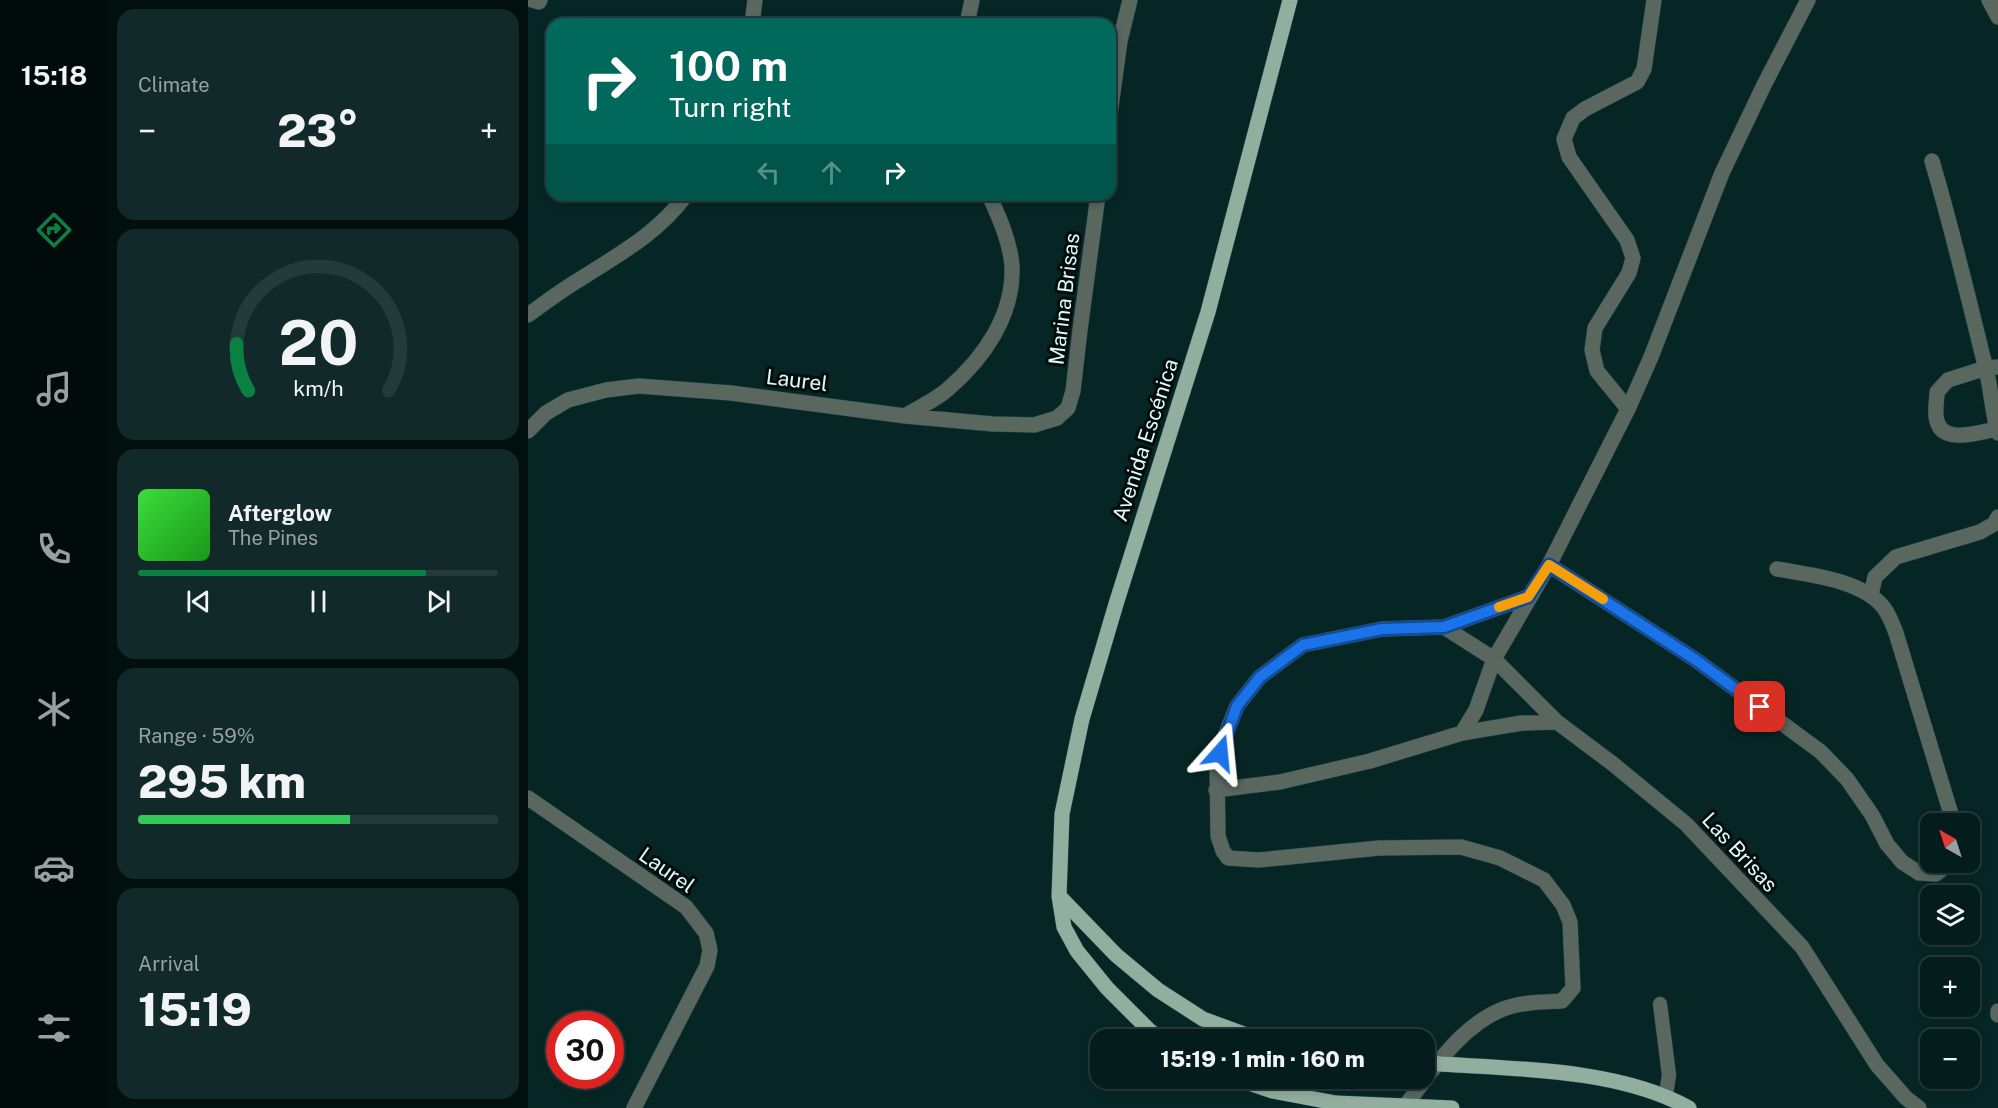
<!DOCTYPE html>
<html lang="en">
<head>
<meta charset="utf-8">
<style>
  :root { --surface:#041c1c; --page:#122929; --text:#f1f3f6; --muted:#97a1a3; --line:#253a3b; --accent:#0b8043 }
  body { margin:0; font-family:"Public Sans",sans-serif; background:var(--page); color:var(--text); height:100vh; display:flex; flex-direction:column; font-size:22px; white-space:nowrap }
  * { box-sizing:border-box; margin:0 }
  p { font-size:20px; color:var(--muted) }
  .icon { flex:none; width:33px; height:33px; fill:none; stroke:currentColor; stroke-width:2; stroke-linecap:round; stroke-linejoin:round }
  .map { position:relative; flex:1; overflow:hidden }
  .details { display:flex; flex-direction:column; gap:9px; padding:9px; background:#020f0f; width:420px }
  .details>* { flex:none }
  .banner { position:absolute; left:18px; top:18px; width:570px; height:183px; border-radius:18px; box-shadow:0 3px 9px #0003,0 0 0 2px var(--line); background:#00695c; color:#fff; overflow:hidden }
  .needle { width:39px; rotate:321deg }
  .controls { position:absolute; left:1392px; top:813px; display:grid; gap:12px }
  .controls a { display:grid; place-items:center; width:60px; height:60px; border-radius:12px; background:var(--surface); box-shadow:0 3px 9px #0003,0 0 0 2px var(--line); font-size:30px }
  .speed { position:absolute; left:18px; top:1011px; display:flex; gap:12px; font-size:30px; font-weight:700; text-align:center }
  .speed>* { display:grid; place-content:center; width:78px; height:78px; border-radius:50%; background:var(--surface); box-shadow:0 3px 9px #0003,0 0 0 2px var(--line); line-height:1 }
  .speed .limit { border:9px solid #d22; background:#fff; color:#111 }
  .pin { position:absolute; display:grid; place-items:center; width:51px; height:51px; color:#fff; margin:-26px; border-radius:12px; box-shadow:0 3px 9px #0006 }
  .me { position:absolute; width:66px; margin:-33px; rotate:18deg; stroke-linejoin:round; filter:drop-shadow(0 0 4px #0008) }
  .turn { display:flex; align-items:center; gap:21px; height:126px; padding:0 24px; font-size:27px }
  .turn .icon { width:78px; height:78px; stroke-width:2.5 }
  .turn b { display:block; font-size:42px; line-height:51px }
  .lanes { display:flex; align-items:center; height:57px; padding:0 24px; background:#0003; justify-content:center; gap:30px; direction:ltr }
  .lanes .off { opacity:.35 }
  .big { font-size:45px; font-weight:800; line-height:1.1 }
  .details .widget { flex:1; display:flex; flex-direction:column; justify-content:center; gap:9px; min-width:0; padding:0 21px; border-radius:18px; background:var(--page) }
  .details .dial { align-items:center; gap:0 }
  .dial svg { height:156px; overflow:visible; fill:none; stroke:var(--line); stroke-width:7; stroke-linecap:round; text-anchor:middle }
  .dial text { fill:var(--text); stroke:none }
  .song { display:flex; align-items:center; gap:18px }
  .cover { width:72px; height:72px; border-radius:9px; background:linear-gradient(135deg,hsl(120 70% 55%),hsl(120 70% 35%)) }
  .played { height:6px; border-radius:3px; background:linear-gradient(90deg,var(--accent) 80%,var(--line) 80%) }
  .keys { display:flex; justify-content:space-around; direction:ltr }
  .heat { display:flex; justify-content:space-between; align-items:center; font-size:33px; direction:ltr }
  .charge { height:9px; border-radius:4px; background:linear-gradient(90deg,#34c759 59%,var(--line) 0) }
  .trip { position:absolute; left:562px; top:1029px; width:345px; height:60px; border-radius:18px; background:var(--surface); box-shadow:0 3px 9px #0003,0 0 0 2px var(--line); font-weight:800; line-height:60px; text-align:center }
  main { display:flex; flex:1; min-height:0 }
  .tab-bar { display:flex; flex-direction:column; width:108px; justify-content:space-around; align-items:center; background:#020b0b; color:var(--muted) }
  .tab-bar .icon { width:42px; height:42px }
  .tab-bar .on { color:var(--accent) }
  .tab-bar b { font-size:27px; color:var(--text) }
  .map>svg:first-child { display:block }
</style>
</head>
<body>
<main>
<nav class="tab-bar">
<b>15:18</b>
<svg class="icon on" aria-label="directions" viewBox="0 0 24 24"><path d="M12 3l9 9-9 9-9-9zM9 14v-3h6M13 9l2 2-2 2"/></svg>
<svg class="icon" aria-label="music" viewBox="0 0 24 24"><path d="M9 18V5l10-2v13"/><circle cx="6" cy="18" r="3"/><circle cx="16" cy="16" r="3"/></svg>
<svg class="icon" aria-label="phone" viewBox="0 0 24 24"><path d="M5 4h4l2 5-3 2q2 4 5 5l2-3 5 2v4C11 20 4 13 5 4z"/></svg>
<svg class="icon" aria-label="climate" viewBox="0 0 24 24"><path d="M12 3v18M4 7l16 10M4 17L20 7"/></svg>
<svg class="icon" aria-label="car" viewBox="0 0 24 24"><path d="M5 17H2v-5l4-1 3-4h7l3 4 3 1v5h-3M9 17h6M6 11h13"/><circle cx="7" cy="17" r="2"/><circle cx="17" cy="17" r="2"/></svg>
<svg class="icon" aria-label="filters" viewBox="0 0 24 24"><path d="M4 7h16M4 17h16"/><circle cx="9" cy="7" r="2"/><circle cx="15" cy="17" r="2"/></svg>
</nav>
<section class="details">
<div class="widget"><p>Climate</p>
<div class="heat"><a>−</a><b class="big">23°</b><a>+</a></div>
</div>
<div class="widget dial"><svg viewBox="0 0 100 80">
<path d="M14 69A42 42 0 1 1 86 69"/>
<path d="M14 69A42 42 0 0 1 8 45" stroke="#0b8043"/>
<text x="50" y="56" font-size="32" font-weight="700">20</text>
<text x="50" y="72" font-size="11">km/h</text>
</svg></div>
<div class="widget">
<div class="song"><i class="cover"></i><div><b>Afterglow</b><p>The Pines</p></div></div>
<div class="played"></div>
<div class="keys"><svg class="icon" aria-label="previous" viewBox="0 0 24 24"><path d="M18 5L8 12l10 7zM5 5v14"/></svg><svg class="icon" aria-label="pause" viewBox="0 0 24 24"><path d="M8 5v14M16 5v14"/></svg><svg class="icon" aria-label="next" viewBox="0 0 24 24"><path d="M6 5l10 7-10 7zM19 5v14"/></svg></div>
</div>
<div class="widget"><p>Range · 59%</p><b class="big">295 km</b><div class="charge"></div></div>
<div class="widget"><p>Arrival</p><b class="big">15:19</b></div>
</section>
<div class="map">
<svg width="1470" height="1108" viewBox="0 0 1470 1108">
  <rect width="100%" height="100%" fill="#062625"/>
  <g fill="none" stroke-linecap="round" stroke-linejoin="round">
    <defs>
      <path id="lane" d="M1132,1004L1141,1075L1138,1095"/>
      <path id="street" d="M4,0L11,2L12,0
        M1461,0L1470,17
        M224,24L227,0
        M439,24L444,0
        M582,114L592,41L602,0
        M1404,161C1424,228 1440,297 1457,365C1463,387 1464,411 1470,433
        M0,315C18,302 35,289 54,278C93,253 130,233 158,195
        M1100,409L1069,371L1064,350L1067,328L1101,273L1105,258L1099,240L1041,157L1036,139L1045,118L1057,109L1109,82L1116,69L1126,0
        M377,416C391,407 408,400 420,389C456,358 486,315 484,266C482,241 471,217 461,195
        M1469,429C1451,432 1415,445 1409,421C1406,413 1409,401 1409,392L1420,380L1458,368L1470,367
        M0,431L18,413L40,400L78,390L111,386L203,393L377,416L465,424L506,425L529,418L540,408L545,391L552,330L570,195
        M1021,565L1168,660L1293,752L1319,779L1344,815L1359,844L1374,862L1391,873L1408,874L1423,862
        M1249,569C1282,575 1335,580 1356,608C1361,615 1365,625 1368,633L1426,824
        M1343,595L1347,577L1368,557L1452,532L1466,524L1470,517
        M916,627L1000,597
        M934,733L994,723L1029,722
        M688,790L752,782L842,761L934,733L948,710L966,659L1021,565L1100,409L1123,357L1194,173L1236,85L1280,0
        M0,798L158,907L178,933L182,950L179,966L106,1108
        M1470,1011V1015
        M877,1106C904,1071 932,1026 975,1009C993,1002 1015,1002 1034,1001L1045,988L1042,922L1035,905L1016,880L972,858L933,847L851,848L731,860L700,858L695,851L690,836L689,765L695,741L709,706L732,677L775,645L854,629L916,627L966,659L1029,722L1085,764L1158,824L1274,947L1349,1065L1378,1098L1391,1108"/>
      <path id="primary" d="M531,896L588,955L630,990L675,1019L732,1040
        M634,1040L622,1031L579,988L549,951L536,927L531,896L534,814L554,719L588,604L680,312L762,0
        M897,1063C980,1069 1088,1067 1161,1108
        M706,1078L744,1091L808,1103L924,1108"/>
    </defs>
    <use href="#lane" stroke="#254443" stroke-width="15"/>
    <use href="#street" stroke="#254443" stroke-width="16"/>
    <use href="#primary" stroke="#254443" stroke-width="16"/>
    <use href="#lane" stroke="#59675f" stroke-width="14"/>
    <use href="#street" stroke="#59675f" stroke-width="15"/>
    <use href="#primary" stroke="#92ae9e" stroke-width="15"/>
  </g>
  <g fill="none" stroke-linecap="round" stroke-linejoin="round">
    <defs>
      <path id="route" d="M692,753L709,706L732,677L775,645L854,629L916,627L1000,597L1021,565L1168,660L1232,707"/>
    </defs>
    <use href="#route" stroke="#114b97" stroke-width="15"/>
    <use href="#route" stroke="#1a73e8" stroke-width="10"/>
    <path stroke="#f59e0b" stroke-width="10" d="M971,607L1000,597L1021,565L1075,599"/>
  </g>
  <g text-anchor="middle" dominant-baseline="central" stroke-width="6" stroke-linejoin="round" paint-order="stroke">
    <g font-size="21" fill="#e4faf8" stroke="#010d0c">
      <text transform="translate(536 299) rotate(-83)">Marina Brisas</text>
      <text transform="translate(269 380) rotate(7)">Laurel</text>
      <text transform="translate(617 440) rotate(-72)">Avenida Escénica</text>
      <text transform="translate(1212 852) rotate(47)">Las Brisas</text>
      <text transform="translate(139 870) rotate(35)">Laurel</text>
    </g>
  </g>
</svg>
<div class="controls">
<a><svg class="needle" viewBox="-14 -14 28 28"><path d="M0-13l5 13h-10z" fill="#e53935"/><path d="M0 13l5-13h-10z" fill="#97a1a3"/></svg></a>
<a><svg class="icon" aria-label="layers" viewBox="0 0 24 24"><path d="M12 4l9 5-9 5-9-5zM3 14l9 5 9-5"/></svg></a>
<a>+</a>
<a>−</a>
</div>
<div class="speed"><div class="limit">30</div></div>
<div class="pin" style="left:1232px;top:707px;background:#d93025"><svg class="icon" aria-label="arrive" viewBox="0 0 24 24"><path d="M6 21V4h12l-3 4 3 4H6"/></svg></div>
<svg class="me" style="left:692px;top:753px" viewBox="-20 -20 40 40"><path d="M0-17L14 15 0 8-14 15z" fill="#1a73e8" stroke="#fff" stroke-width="4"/></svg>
<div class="trip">15:19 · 1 min · 160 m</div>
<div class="banner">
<div class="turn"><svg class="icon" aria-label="right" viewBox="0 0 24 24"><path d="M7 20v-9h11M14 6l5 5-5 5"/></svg><div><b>100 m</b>Turn right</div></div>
<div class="lanes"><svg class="icon off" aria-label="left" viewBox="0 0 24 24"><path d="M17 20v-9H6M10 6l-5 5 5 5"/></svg><svg class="icon off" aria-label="ahead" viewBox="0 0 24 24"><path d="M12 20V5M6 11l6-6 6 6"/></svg><svg class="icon" aria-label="right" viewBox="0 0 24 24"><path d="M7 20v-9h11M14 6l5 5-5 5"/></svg></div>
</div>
</div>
</main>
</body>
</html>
